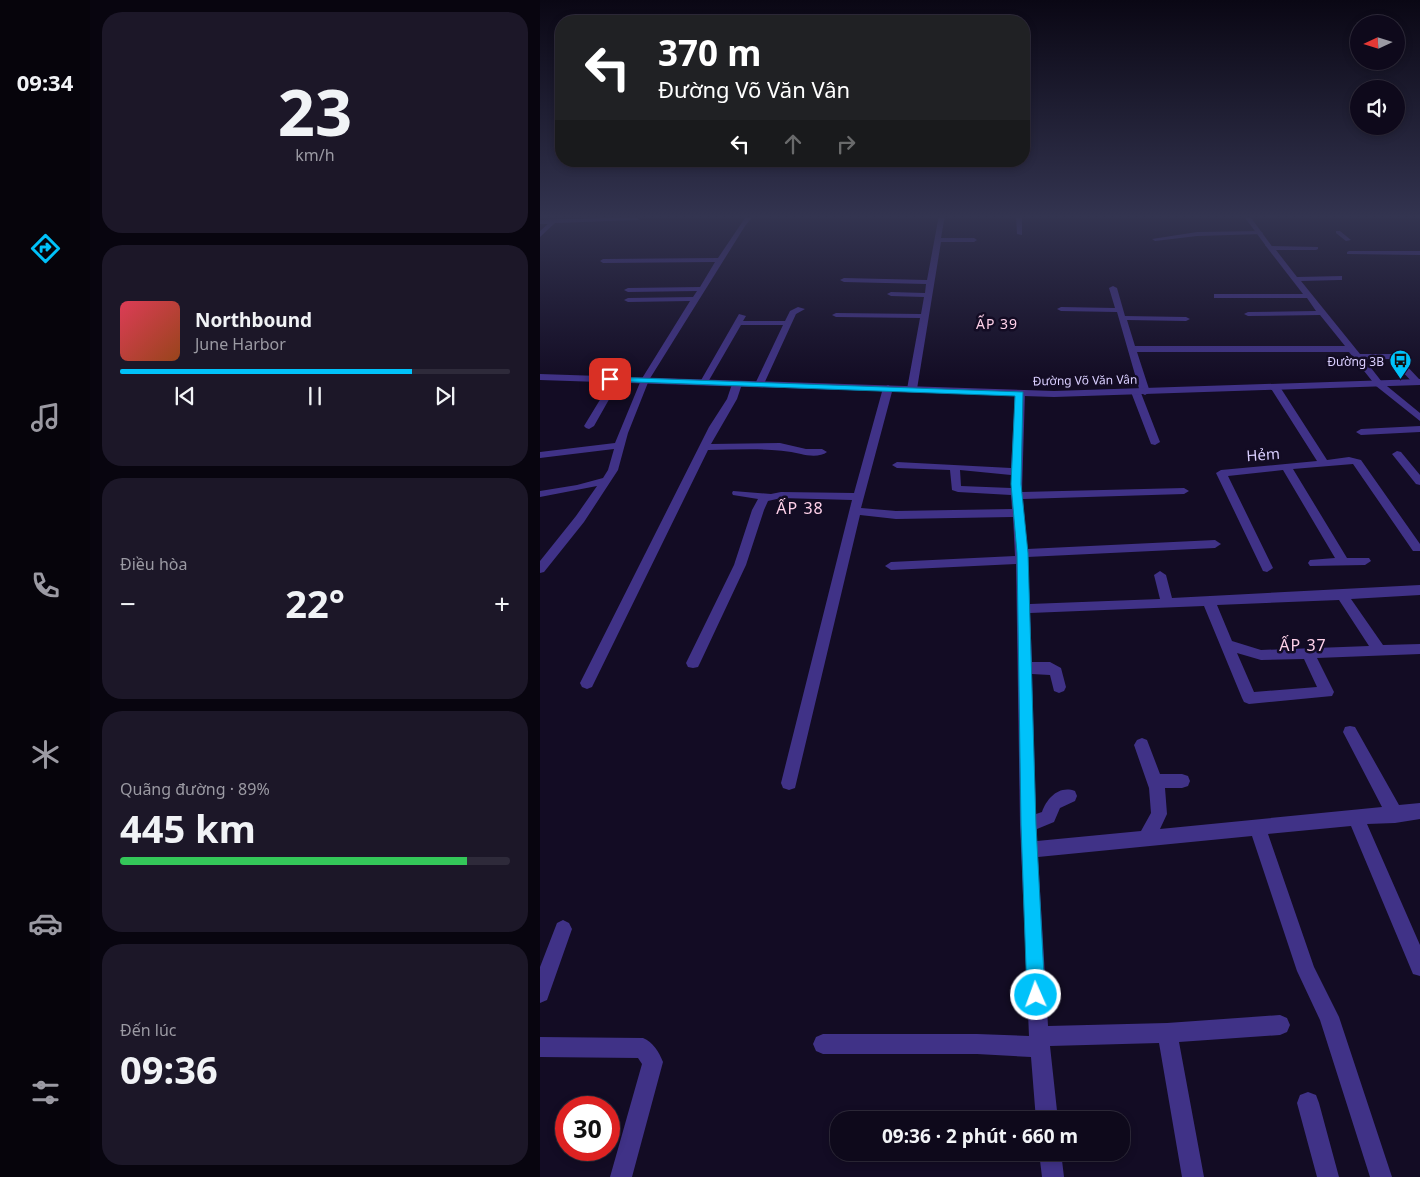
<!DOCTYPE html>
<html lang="vi">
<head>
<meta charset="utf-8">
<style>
  :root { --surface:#0e091b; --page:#1c1728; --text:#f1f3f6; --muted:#9b9aa3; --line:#2e2a3a; --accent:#00c2fa }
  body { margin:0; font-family:"Noto Sans",sans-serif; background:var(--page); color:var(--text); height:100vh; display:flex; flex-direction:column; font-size:19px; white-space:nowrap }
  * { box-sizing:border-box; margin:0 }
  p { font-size:16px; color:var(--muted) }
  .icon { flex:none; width:28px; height:28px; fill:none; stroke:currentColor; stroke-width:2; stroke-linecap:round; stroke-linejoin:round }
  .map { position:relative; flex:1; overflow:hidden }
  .sheet { display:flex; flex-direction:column; gap:12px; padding:12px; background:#08050f; width:450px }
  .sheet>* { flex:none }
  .top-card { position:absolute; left:15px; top:15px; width:475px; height:152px; border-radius:20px; box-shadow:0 2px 8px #0003,0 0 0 1px var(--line); background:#202124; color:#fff; overflow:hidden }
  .needle { width:32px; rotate:266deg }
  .controls { position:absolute; left:810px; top:15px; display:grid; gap:10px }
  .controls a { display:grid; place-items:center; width:55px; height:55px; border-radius:50%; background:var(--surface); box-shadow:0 2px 8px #0003,0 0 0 1px var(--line); font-size:25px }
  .speed { position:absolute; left:15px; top:1096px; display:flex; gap:10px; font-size:25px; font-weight:700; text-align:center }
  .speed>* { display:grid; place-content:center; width:65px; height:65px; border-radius:50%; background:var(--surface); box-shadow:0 2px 8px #0003,0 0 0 1px var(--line); line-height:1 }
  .speed .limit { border:8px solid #d22; background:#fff; color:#111 }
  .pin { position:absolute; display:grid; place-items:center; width:42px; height:42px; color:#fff; margin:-21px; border-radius:10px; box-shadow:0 2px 8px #0006 }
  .me { position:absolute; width:55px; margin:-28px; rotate:358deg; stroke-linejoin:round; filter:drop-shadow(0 0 4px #0008) }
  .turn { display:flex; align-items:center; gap:18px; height:105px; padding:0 20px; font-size:22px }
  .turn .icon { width:65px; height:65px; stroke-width:2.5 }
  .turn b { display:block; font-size:35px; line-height:42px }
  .lanes { display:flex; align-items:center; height:48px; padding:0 20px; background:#0003; justify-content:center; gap:25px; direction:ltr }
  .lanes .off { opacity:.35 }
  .big { font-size:38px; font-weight:700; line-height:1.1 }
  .sheet .card { flex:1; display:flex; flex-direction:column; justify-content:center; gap:8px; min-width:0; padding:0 18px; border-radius:20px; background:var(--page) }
  .sheet .dial { align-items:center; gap:0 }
  .dial b { font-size:65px; line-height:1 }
  .song { display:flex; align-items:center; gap:15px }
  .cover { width:60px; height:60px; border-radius:8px; background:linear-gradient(135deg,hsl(350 70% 55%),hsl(20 70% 35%)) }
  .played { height:5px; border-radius:2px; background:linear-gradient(90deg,var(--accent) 75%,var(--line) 75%) }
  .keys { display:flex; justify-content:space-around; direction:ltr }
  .heat { display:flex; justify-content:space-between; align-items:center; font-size:28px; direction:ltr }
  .charge { height:8px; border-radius:4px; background:linear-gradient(90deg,#34c759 89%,var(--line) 0) }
  .trip { position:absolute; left:290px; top:1111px; width:300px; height:50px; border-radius:20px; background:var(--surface); box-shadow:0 2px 8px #0003,0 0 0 1px var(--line); font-weight:700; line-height:50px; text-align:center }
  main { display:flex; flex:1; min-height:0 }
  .tabs { display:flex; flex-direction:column; width:90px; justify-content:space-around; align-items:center; background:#06040b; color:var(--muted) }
  .tabs .icon { width:35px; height:35px }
  .tabs .on { color:var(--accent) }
  .tabs b { font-size:22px; color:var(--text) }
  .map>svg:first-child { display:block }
</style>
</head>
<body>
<main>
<nav class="tabs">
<b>09:34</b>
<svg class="icon on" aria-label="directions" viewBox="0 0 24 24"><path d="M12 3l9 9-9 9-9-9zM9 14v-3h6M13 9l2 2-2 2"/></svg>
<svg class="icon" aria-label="music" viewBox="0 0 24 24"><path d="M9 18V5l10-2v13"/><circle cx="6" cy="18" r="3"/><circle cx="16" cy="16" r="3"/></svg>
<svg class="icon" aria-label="phone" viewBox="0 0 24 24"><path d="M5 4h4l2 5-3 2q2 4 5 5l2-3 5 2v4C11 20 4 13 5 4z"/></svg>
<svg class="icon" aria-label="climate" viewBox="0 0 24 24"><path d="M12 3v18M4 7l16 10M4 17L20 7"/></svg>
<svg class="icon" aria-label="car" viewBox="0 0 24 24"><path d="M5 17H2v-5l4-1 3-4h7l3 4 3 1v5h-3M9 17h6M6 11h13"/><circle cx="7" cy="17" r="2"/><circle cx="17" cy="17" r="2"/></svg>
<svg class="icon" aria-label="filters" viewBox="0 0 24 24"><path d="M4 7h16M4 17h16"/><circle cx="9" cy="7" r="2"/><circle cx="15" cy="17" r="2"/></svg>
</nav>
<section class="sheet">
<div class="card dial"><b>23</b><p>km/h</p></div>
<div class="card">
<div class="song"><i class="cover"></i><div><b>Northbound</b><p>June Harbor</p></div></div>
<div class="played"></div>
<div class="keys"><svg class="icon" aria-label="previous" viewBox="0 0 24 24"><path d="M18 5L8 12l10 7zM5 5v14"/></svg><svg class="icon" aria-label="pause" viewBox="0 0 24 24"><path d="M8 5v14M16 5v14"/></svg><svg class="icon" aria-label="next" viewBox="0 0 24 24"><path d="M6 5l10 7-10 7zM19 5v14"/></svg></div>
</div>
<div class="card"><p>Điều hòa</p>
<div class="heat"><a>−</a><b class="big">22°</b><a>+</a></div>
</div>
<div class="card"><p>Quãng đường · 89%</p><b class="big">445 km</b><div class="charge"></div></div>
<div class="card"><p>Đến lúc</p><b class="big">09:36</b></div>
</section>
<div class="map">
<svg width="880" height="1177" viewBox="0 0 880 1177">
  <rect width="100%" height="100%" fill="#130c24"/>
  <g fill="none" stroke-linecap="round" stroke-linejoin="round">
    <path fill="#403287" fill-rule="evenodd" d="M207,215H214L205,226L109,380L88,433L78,470L44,522L4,572L0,573V561L36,516L57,486L0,497V491L37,485L63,478L68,470L74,449L0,458V452L75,443L101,380L150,301L88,302L84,300L88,298L153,297L157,291L88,292L84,290L88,288L160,287L175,262L63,263L60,261L63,259L178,258Z
      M399,215H405L401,238H434L437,240L434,242H401L377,389L372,392L367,389L380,318L296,317L292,315L296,313L381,314L384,297L351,296L347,294L351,292L385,293L386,284L304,282L300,280L304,278L387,280Z
      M476,215H482V235L477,234Z
      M96,217L99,219L98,220L15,223L0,237V231L8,224H0V220Z
      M720,231L723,233L722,234L657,236L615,241L612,239L657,232Z
      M796,231H800L811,240L806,241L796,233Z
      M728,243L732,246L778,247V249L776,250H736L757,277L802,276V280H799L761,281L820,354H863L864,356L860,359H824L842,382L880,413V421L836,386L809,352H597L610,392L605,395L601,393L620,442L615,445L611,444L591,392L596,389L600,392L577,312L521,311L517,309L521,307L575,308L569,288L573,286L577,288L585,316L646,317L650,319L646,321L587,320L595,346H805L780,315L708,316L704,314L708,312L776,311L767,298H674V294H763L725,245Z
      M809,251H880V255L807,254V252Z
      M258,307L265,309L256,314L223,386H217L215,384L243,325H201L168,382L167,384H161L160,382L199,314L206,316L203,321H245L250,311Z
      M861,362L864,363L880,380V384H874L858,367L857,365Z
      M76,377L80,380L54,426L49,429L46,428L44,426L72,380Z
      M197,381L202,384L197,399L171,444L240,443L266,449H282L287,452C281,457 269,456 261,454C230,447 199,450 168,450L52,687L47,689L42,687L40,683L169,427L187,399L192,384Z
      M735,384L740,387L787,460L809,457L821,460L880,544V551H873L813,464L753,469L807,558H829L831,561L825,565L770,566L768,563L770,560L795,558L743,470L688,476L733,568L727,572L723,571L676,473L681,470L777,461L730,387Z
      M348,385L353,388L321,508L356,511L472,509L471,495L418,492L412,490L410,470L357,468L352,465L357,462L471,468L475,393L480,390L485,393L482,492L644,488L649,491L644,494L483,499L487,549L675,540L681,544L675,548L487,557L490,604L620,599L614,575L620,571L626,575L632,598L880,585V595L811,599L843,645L880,644V654L777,658L794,692L792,696L709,704L704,702L702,698L664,606L490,613L492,662H510L521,668L526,687L524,691L519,693L514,691L510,675L492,674L496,814L502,812C507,798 519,785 535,791L537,796L535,801L520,808L514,822L497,829V841L601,831L611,813L609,788L594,745L597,740L602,738L607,740L620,774H642L648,776L650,781L648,786L642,788H625L627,814L620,829L842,807L803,732L805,727L810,726L815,727L859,805L880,803V819L855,823L827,824L880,945V976L873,974L811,826L728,834L774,967L799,1017L852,1177H830L780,1020L757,971L712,836L498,857L508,1026L627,1023L740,1015L747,1018L750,1025L747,1032L740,1035L639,1042L664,1177H642L619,1043L510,1046L518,1120H496L491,1057L437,1054H283L276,1051L273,1044L276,1037L283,1034H437L489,1036L480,825L476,564L351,570L345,566L351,562L475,556L473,517L356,519L320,515L255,788L249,790L243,788L241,783L312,500L241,498L228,501L224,510L206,565L160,663L158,667L153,668L148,667L146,663L194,565L212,510L218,499L193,495L192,493L193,491L231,494L241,492L314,493L343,388ZM420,470L471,475V488L421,486ZM799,600L829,646L721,650L692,641L677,605ZM697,653L721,660L764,659L777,687L714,692Z
      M880,426V432L821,435L816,432L821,429Z
      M857,451L861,452L880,475V485L876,484L852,454Z
      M23,920L29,923L32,929L7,1000L0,1003V967L17,923Z
      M0,1037L103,1038C113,1042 119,1052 123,1062L92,1177H70L102,1064L98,1058L0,1057Z
      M768,1092L776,1095L779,1103L799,1177H777L757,1103L760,1095Z
      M499,1152H521L524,1177H502Z"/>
    <path fill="#403287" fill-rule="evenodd" d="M703,215H709L731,245L730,246H726Z
      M0,374L514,391L880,379V385L514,397L0,380Z"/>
  </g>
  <linearGradient id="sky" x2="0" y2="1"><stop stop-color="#0a0714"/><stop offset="0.57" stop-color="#333450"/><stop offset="1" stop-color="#333450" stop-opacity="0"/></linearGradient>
  <rect width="880" height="380" fill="url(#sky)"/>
  <path fill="#00c2fa" stroke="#007ea2" d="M70,377L483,392L481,484L488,553L496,825L505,995L502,1001L496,1004L490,1001L487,995L481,825L477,553L471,484L475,396L67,381V378Z"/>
  <defs>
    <symbol id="bus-pin" viewBox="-11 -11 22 30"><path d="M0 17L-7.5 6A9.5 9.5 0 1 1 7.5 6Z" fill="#00c2fa" stroke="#130c24"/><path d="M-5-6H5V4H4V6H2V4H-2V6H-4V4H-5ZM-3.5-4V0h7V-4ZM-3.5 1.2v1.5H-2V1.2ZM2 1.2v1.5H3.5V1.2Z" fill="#111"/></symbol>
  </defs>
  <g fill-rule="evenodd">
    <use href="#bus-pin" x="848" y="348" width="25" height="34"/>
  </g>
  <g text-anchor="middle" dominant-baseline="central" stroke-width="5" stroke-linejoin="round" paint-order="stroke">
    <g font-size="12" fill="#dacfff" stroke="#130c24" text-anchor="end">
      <text x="844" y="361">Đường 3B</text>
    </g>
    <g font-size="12" fill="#dacfff" stroke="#130c24">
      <text transform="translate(545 380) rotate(-1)">Đường Võ Văn Vân</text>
    </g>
    <g font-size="14" letter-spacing="1" fill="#ffd1e9" stroke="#130c24">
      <text x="457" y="323">ẤP 39</text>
    </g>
    <g font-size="15" fill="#dacfff" stroke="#130c24">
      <text transform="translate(723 454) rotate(-4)">Hẻm</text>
    </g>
    <g font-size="16" letter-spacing="1" fill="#ffd1e9" stroke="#130c24">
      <text x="260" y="508">ẤP 38</text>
      <text x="763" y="645">ẤP 37</text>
    </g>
  </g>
</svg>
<div class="controls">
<a><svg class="needle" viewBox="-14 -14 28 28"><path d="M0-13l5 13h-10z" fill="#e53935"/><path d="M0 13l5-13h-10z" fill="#9b9aa3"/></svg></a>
<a><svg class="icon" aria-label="sound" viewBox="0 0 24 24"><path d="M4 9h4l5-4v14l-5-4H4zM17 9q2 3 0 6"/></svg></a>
</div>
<div class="speed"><div class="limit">30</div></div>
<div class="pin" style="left:70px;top:379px;background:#d93025"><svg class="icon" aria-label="arrive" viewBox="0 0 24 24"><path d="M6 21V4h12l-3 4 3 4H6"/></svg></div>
<svg class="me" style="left:496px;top:995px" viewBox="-20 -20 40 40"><circle r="17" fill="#00c2fa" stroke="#fff" stroke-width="3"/><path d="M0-11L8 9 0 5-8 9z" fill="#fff"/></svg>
<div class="trip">09:36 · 2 phút · 660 m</div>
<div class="top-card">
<div class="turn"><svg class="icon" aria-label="left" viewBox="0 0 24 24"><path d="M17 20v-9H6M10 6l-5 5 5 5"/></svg><div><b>370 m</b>Đường Võ Văn Vân</div></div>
<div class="lanes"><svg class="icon" aria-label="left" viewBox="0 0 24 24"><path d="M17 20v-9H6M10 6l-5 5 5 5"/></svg><svg class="icon off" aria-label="ahead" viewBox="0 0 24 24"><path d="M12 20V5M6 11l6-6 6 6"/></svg><svg class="icon off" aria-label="right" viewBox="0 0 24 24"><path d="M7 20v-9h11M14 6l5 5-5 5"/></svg></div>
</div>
</div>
</main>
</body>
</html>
